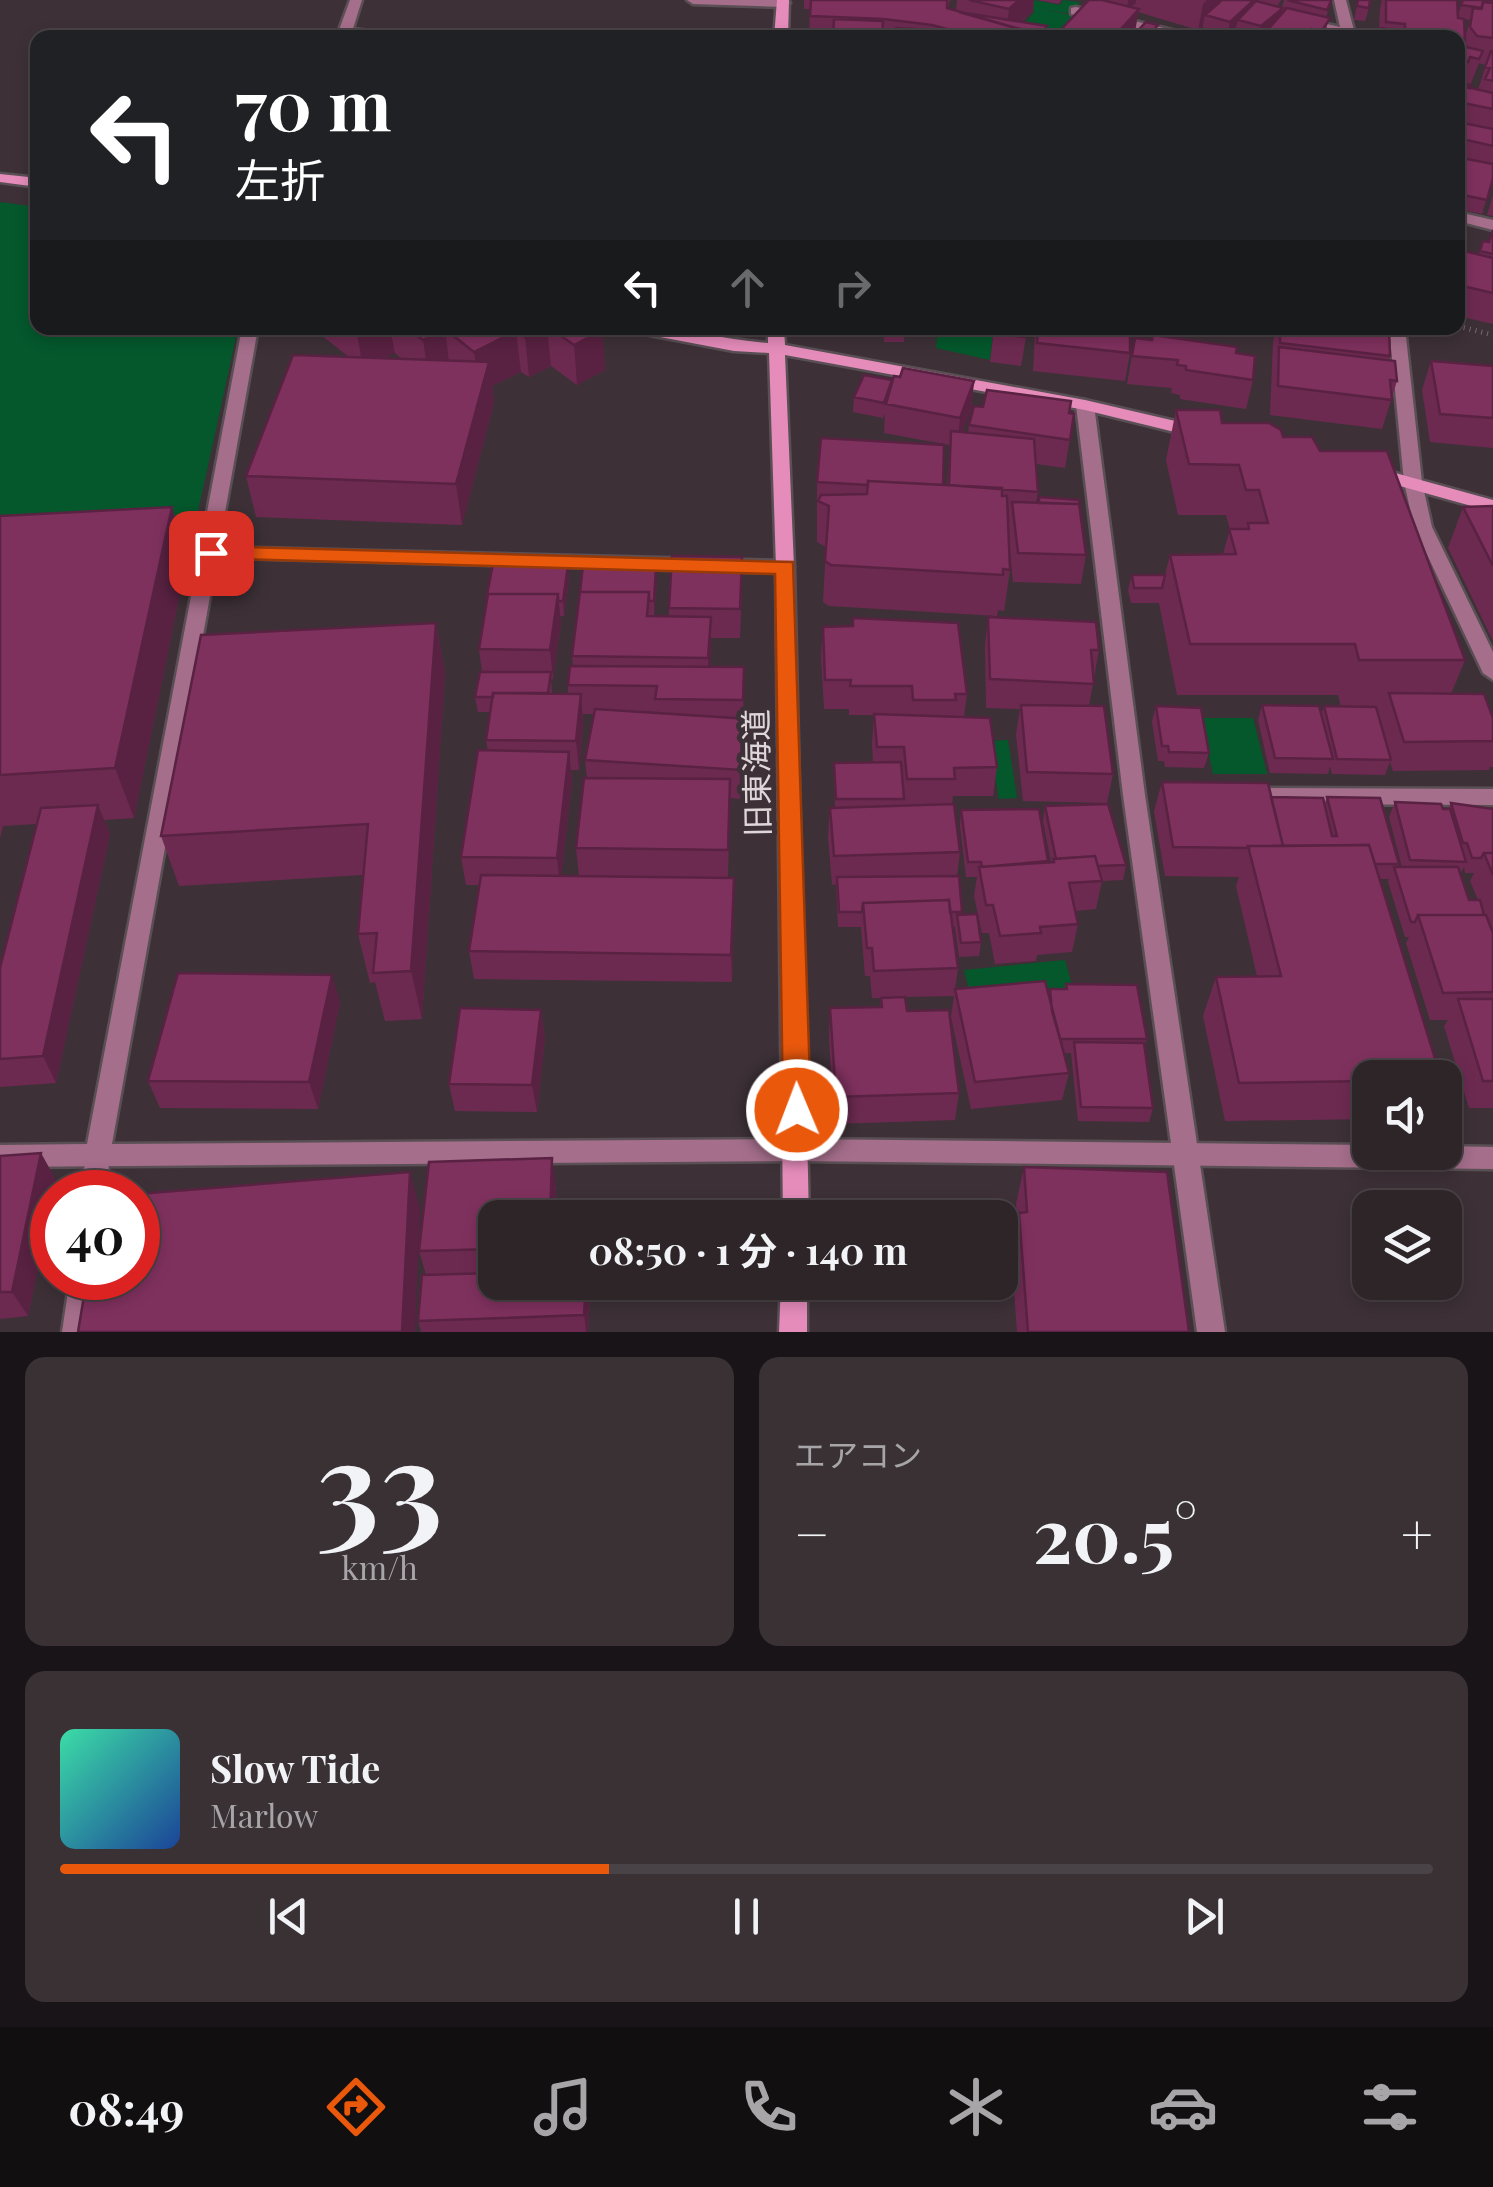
<!DOCTYPE html>
<html lang="ja">
<head>
<meta charset="utf-8">
<style>
  :root { --surface:#2e2529; --page:#3a3135; --text:#f1f3f6; --muted:#a7a5a8; --line:#494246; --accent:#ea580c }
  body { margin:0; font-family:"Playfair Display","Noto Sans JP",serif; background:var(--page); color:var(--text); height:100vh; display:flex; flex-direction:column; font-size:38px; white-space:nowrap }
  * { box-sizing:border-box; margin:0 }
  p { font-size:32px; color:var(--muted) }
  .icon { flex:none; width:55px; height:55px; fill:none; stroke:currentColor; stroke-width:2; stroke-linecap:round; stroke-linejoin:round }
  .map { position:relative; height:1332px; overflow:hidden }
  .side { display:flex; flex-direction:column; gap:25px; padding:25px; background:#191417; flex:1 }
  .side>* { flex:none }
  .banner { position:absolute; left:30px; top:30px; width:1435px; height:305px; border-radius:20px; box-shadow:0 5px 15px #0003,0 0 0 2px var(--line); background:#202124; color:#fff; overflow:hidden }
  .controls { position:absolute; left:1352px; top:1060px; display:grid; gap:20px }
  .controls a { display:grid; place-items:center; width:110px; height:110px; border-radius:20px; background:var(--surface); box-shadow:0 5px 15px #0003,0 0 0 2px var(--line); font-size:50px }
  .speed { position:absolute; left:30px; top:1170px; display:flex; gap:20px; font-size:50px; font-weight:700; text-align:center }
  .speed>* { display:grid; place-content:center; width:130px; height:130px; border-radius:50%; background:var(--surface); box-shadow:0 5px 15px #0003,0 0 0 2px var(--line); line-height:1 }
  .speed .limit { border:15px solid #d22; background:#fff; color:#111 }
  .pin { position:absolute; display:grid; place-items:center; width:85px; height:85px; color:#fff; margin:-42px; border-radius:20px; box-shadow:0 5px 15px #0006 }
  .me { position:absolute; width:110px; margin:-55px; rotate:359deg; stroke-linejoin:round; filter:drop-shadow(0 0 8px #0008) }
  .turn { display:flex; align-items:center; gap:35px; height:210px; padding:0 40px; font-size:45px }
  .turn .icon { width:130px; height:130px; stroke-width:2.5 }
  .turn b { display:block; font-size:70px; line-height:85px }
  .lanes { display:flex; align-items:center; height:95px; padding:0 40px; background:#0003; justify-content:center; gap:50px; direction:ltr }
  .lanes .off { opacity:.35 }
  .big { font-size:75px; font-weight:700; line-height:1.1 }
  .side .widget { flex:1; display:flex; flex-direction:column; justify-content:center; gap:15px; min-width:0; padding:0 35px; border-radius:20px; background:var(--page) }
  .side .dial { align-items:center; gap:0 }
  .dial b { font-size:130px; line-height:1 }
  .song { display:flex; align-items:center; gap:30px }
  .cover { width:120px; height:120px; border-radius:15px; background:linear-gradient(135deg,hsl(160 70% 55%),hsl(220 70% 35%)) }
  .played { height:10px; border-radius:5px; background:linear-gradient(90deg,var(--accent) 40%,var(--line) 40%) }
  .keys { display:flex; justify-content:space-around; direction:ltr }
  .heat { display:flex; justify-content:space-between; align-items:center; font-size:55px; direction:ltr }
  .side .tiles { flex:1; display:grid; gap:25px; grid-template-columns:1fr 1fr }
  .widget:last-child { grid-column:span 2 }
  .trip { position:absolute; left:478px; top:1200px; width:540px; height:100px; border-radius:20px; background:var(--surface); box-shadow:0 5px 15px #0003,0 0 0 2px var(--line); font-weight:700; line-height:100px; text-align:center }
  .tab-bar { display:flex; height:160px; justify-content:space-around; align-items:center; background:#120f10; color:var(--muted) }
  .tab-bar .icon { width:70px; height:70px }
  .tab-bar .selected { color:var(--accent) }
  .tab-bar b { font-size:45px; color:var(--text) }
  .map>svg:first-child { display:block }
</style>
</head>
<body>
<div class="map">
<svg width="1493" height="1332" viewBox="0 0 1493 1332">
  <rect width="100%" height="100%" fill="#3d3137"/>
  <path fill="#04582c" d="M1034,0L1060,5L1063,0L1080,2L1071,14L1042,9L1085,18L1068,37H1043L1024,24L1035,11L1030,9Z
    M0,202L37,207L38,328H238L194,530L0,525Z
    M938,328L993,332L990,360L936,348Z
    M1201,718H1253L1267,774H1213Z
    M1008,740L1017,798L999,799L989,741Z
    M1065,960L1074,992L972,1002L964,970Z"/>
  <g fill="none" stroke-linecap="round" stroke-linejoin="round">
    <defs>
      <path id="lane" d="M687,0H787L790,3L783,7L693,4Z
        M1334,0H1346L1356,38H1342L1298,23L1305,19L1340,27Z
        M1076,7L1193,35L1194,38H1169L1071,14V8Z
        M345,28L394,34L400,38L340,35V29Z
        M1458,212L1493,220V230L1458,221Z
        M1389,328H1405L1422,482L1432,527L1493,652V680L1483,673L1414,527L1404,482Z
        M1085,400L1094,405L1145,795L1225,1332H1197L1123,795L1076,405Z
        M211,547L785,561L794,567L785,573L204,557L202,553L204,549Z
        M1245,788L1493,789V805L1245,804L1237,802L1234,796L1237,790Z
        M97,1144L106,1147L110,1155L106,1192H80L88,1147Z
        M70,1278H96L90,1332H62Z"/>
      <path id="street" d="M350,0H362L350,38H336Z
        M242,328H258L112,1144L797,1139L1370,1145V1152H1445V1146L1493,1147V1169L797,1161L0,1167V1145L87,1144Z"/>
      <path id="secondary" d="M777,0H789L788,38H774Z
        M0,174L38,178V187L0,182Z
        M631,328C676,325 722,340 768,343V328H784L785,345L1085,400L1201,427L1204,431L1195,437L1085,410L785,355L794,567L809,1218H783L776,567L769,353L734,351L639,333Z
        M1370,466L1493,500V512L1364,476L1361,472Z
        M781,1282H807V1332H779Z"/>
    </defs>
    <use href="#lane" stroke="#5a4f54" stroke-width="5"/>
    <use href="#street" stroke="#5a4f54" stroke-width="5"/>
    <use href="#secondary" stroke="#5a4f54" stroke-width="5"/>
    <path stroke="#74696e" stroke-width="5" stroke-dasharray="1 5" stroke-linecap="butt" d="M1458,326L1493,335"/>
    <use href="#lane" fill="#a56e8b" fill-rule="evenodd"/>
    <use href="#street" fill="#a56e8b" fill-rule="evenodd"/>
    <use href="#secondary" fill="#e58cbb" fill-rule="evenodd"/>
  </g>
  <path fill="#6d2a51" fill-rule="evenodd" d="M804,0H950L948,8L956,11L957,0H1034L1033,10L1021,22L1046,38H809L810,9H804Z
    M1037,0H1061L1059,4Z
    M1089,0H1281L1277,6L1282,8L1284,0H1330L1331,1L1326,17L1327,32L1338,38H1263L1264,35L1261,38H1251L1235,33L1236,27L1227,36L1203,28V25L1198,30L1138,12L1135,34L1157,31L1175,38H1055Z
    M1358,0L1369,8L1365,21L1354,20Z
    M1382,0H1457L1458,16L1461,5L1493,0V178L1482,214L1458,209L1459,168H1458V38H1376L1379,32L1380,9ZM1464,19L1470,20L1465,38ZM1479,63L1486,65L1478,90L1469,88Z
    M1493,195V216L1487,215Z
    M1458,210L1459,226L1465,227L1461,251L1478,255L1483,241L1489,242L1493,230V324L1458,316Z
    M312,328H599L602,330L605,370L577,385L551,366L529,377L521,372L492,386L494,402L462,525L256,517L246,476L349,357ZM395,353L402,359L384,358Z
    M808,328H873V336Z
    M883,328H905L904,342H884Z
    M994,328H1131L1130,353L1125,381L1033,371L1035,333L1027,332L1021,366L990,362Z
    M1134,328H1147L1146,335L1133,333Z
    M1234,328H1258L1255,333Z
    M1277,328H1389L1390,356L1389,360L1397,381L1382,429L1270,415L1273,341Z
    M1135,338L1236,353L1253,380L1246,409L1180,399V395L1171,393L1172,388L1127,384Z
    M1431,361L1493,366V448L1430,442L1422,390Z
    M892,380L974,381L971,410L962,432L968,433L969,425L1069,413L1074,414L1065,468L1036,464L1038,492L1036,503L1080,510L1086,555L1081,584L1013,582L1009,538L1010,570L1004,611L998,610L997,616L829,606L823,602L826,547L817,542V482L947,485L950,445L884,433L885,413L883,418L853,412L854,397Z
    M1176,410L1283,437L1320,451L1465,660L1451,694L1493,718V767H1490L1489,770L1393,771L1390,762L1385,775L1332,774L1330,766L1328,774L1270,773L1258,720L1262,705L1321,715L1324,706L1341,707L1338,695H1177L1159,603H1131L1128,590L1132,575H1165L1170,555L1223,554L1230,529L1226,515H1178L1166,460Z
    M1493,506V641L1448,548L1463,507Z
    M172,507L187,558L134,818L104,820L110,834L56,1083L0,1087V968L36,824L3,826L0,838V516Z
    M569,580L564,616H560L561,623L553,679H551L552,693H568V685L573,666L572,656L657,581L654,616L669,617V608L742,586L740,638H711L710,667H744L743,718L749,748L742,799L730,798L728,878L734,906L732,982L474,979L469,951L479,885H466L461,857L488,751L486,740L490,712H478L475,697L482,672L479,649ZM583,714H594L585,760L587,778L576,848L579,876H561L572,781L571,770H579L583,723Z
    M988,617L1099,650L1089,706L1113,774L1107,803L1023,801L1016,734L1020,709L986,708L985,646Z
    M436,623L445,674L422,1019L385,1021L375,982L370,983L358,934L363,875L179,886L161,836Z
    M823,627L967,694L964,717L997,767L993,796H953L952,805L960,852L957,876L962,915L981,942L979,956L959,957L955,927H953L958,968L955,989L1048,995L1050,989H1065L1066,984L1147,1039L1144,1047L1153,1108L1149,1122L1078,1121L1071,1053H1064L1069,1073L1062,1100L971,1109L951,1017L954,996L905,997L907,1011L959,1093L955,1120L834,1124L829,1036L830,1008L880,1007L881,998H872L870,976H865L861,927H838L836,884L832,885L828,837L830,808H835L834,763L873,762L872,743L874,715H849V709H824L821,656Z
    M1156,706L1209,753L1204,768L1165,767L1164,761H1158L1152,721Z
    M1162,782L1324,805L1327,797L1399,864L1398,867H1402L1389,817L1395,802L1443,809H1448L1451,803L1493,809V1108H1469L1444,1026L1448,1020H1430L1406,943L1409,937H1405L1388,882L1389,879H1379L1370,1078V1119L1225,1121L1203,1016L1216,977L1257,976L1236,886L1239,877L1165,876L1154,811ZM1464,867L1465,873H1474L1470,881L1478,900H1469L1460,874Z
    M1045,806L1126,865L1123,880L1102,881L1096,909L1075,911L1078,924L1072,952L1037,955L1036,961L995,964L989,933H982L974,896L977,877H966L960,825L961,810L1048,861V863L1051,862L1043,821Z
    M340,1002L318,1109L160,1108L148,1081Z
    M541,1010L545,1038L537,1112L455,1111L449,1084Z
    M0,1156L56,1180L28,1316L0,1319Z
    M1024,1167L1189,1332H1017L1011,1249L1017,1222L1016,1204Z
    M556,1185L555,1218H495V1282L590,1296L588,1332H421L418,1321L426,1275L419,1251Z"/>
  <path fill="#592242" d="M1019,0H1034L1033,10L1006,35L1009,9Z
    M1128,0H1136V3L1127,10Z
    M1207,0H1223L1205,15L1203,25L1198,30L1203,4Z
    M1253,1L1250,14L1238,20L1236,27L1227,36L1230,22Z
    M1283,8L1280,21L1259,38L1261,26Z
    M1139,9L1134,35L1132,38H1119L1120,30Z
    M356,328H390L395,353L363,368Z
    M543,328H547L551,366L529,377L525,337Z
    M445,329L450,370L429,380L423,340Z
    M602,330L605,370L577,385L574,345Z
    M516,331L521,372L492,386L494,402L462,525L456,484L480,392L474,352Z
    M974,381L971,410L957,447L960,418Z
    M172,507L187,558L134,818L115,768Z
    M568,565L569,580L564,616L563,601Z
    M656,566L657,581L654,616V601Z
    M558,594L561,623L553,679L550,650Z
    M711,617V646L709,687L708,658Z
    M436,623L445,674L422,1019L411,971Z
    M581,694L583,723L579,770L576,741Z
    M749,719V748L742,799V770Z
    M569,752L572,781L560,886L557,858Z
    M98,805L110,834L56,1083L43,1056Z
    M734,878V906L732,982L731,955Z
    M332,975L340,1002L318,1109L309,1082Z
    M541,1010L545,1038L537,1112L532,1085Z
    M41,1153L56,1180L28,1316L12,1292Z
    M552,1158L556,1185L555,1218H550Z
    M410,1172L420,1209L415,1332H402Z
    M586,1282H588L590,1296L588,1332H586L584,1315Z"/>
  <path fill="#7f315e" stroke="#592242" stroke-width="2.5" d="M811,0H947V8L1044,36L1042,38H980L932,25L884,19L810,16Z
    M969,0H1019L1009,9Z
    M1089,0H1102L1139,9L1120,30L1131,33L1128,38H1059L1060,37L1056,35Z
    M1222,0H1251L1253,1L1230,22L1205,15Z
    M1287,0H1330L1331,1L1327,10Z
    M1358,0H1370L1369,8L1357,6Z
    M1386,0H1457L1458,18L1464,19L1465,40L1458,39V38L1438,37V33L1405,29V24L1386,22Z
    M1463,0H1493V3L1483,2L1482,8L1461,5Z
    M1256,1L1283,8L1261,26L1238,20Z
    M1483,2L1493,3V38L1477,36L1470,27L1473,8L1481,9Z
    M1287,8L1330,18L1322,31L1336,34L1338,38H1306L1312,28L1304,38H1280L1264,34Z
    M959,12L1047,26L1040,35Z
    M834,19L883,21L882,38H833Z
    M1146,22L1158,25L1147,38L1134,35Z
    M896,28L948,31L949,38H896Z
    M1382,28L1425,38H1376Z
    M1156,31L1175,38H1149Z
    M1458,45L1483,51L1479,59L1470,57L1468,62L1458,60Z
    M1491,51H1493V81L1485,79L1490,68L1485,67Z
    M1458,82L1470,85L1469,88L1458,85Z
    M1458,85L1493,93V109L1458,102Z
    M1458,122L1493,129V146L1458,138Z
    M1462,158L1493,164V178L1487,200L1458,194V173Z
    M1458,210L1462,211L1459,226L1465,227L1462,248H1458Z
    M1493,230V254L1480,251L1483,241L1489,242Z
    M1460,250L1493,258V293L1458,285V256Z
    M407,328H543L525,337L516,331L474,352L445,329L423,340Z
    M550,328H599L602,330L574,345Z
    M994,328H1027L1025,337L993,334Z
    M1038,328H1130V353L1037,343Z
    M1280,328H1389L1390,356L1280,343Z
    M1153,335L1237,347L1236,353L1255,356L1253,380L1186,370V366L1177,365L1178,360L1132,356L1135,338L1152,340Z
    M1279,347L1395,361L1397,381L1390,380L1392,400L1278,386Z
    M293,355L489,362L456,484L246,476Z
    M1431,361L1493,366V418L1440,414Z
    M903,368L974,381L960,418L886,404L894,376L900,377Z
    M864,375L892,380L884,403L854,397Z
    M987,390L1071,401L1069,413L1074,414L1070,440L969,425L974,406L983,407Z
    M1176,410H1220L1222,423H1269L1281,430L1283,437H1312L1320,451H1387L1465,660H1359L1355,644H1190L1170,555L1236,554L1229,529H1249L1248,523H1268L1259,490H1246L1239,465L1189,464Z
    M951,431L1034,439L1038,492L949,485Z
    M821,438L944,445L943,485L868,481V485L817,482Z
    M868,481L1002,488V496H1007L1010,570L1003,569V575L831,565L825,561L829,506L818,501L821,495L867,494Z
    M1039,497L1079,500L1080,510L1079,504L1039,503Z
    M1012,502L1079,504L1086,555L1018,553Z
    M1493,506V566L1463,507Z
    M172,507L115,768L0,775V516Z
    M672,556L742,557L740,609L669,608Z
    M493,564L568,565L563,601H558V594H488L486,600Z
    M583,565L656,566L654,601H649V592H580Z
    M1132,575H1165L1162,588H1134Z
    M580,592H649L647,616L711,617L708,658L572,656Z
    M488,594H558L550,650L479,649Z
    M988,617L1096,622L1099,650H1091L1094,684L990,679Z
    M853,618L958,623L967,694H955L956,700H913L912,686H850L851,680H825L823,627L853,626Z
    M436,623L411,971L373,973L377,933L358,934L368,824L161,836L201,635Z
    M570,666L744,667L743,700L655,699L657,686L568,685Z
    M480,672H551L548,693H493V697H475Z
    M493,693L581,694L576,741L486,740Z
    M1389,693L1484,694L1493,718V741L1404,742Z
    M1021,705L1104,706L1113,774L1027,772Z
    M1262,705L1319,706L1333,759L1275,758Z
    M1156,706L1201,708L1209,753L1169,752L1168,746H1162Z
    M1324,706L1376,707L1391,760L1337,759Z
    M595,709L749,719L742,770L585,760Z
    M874,714L990,718L997,767L954,768L955,779H907L904,747H877Z
    M478,750L569,752L557,858L461,857Z
    M901,762L904,799H836L834,763Z
    M584,778L730,779L728,850L576,848Z
    M1162,782L1268,783L1283,846H1248L1249,848L1173,847Z
    M1271,797L1323,798L1332,836H1337L1327,797L1380,798L1399,864H1375L1369,845L1283,846Z
    M1395,802L1441,804L1443,809H1450L1466,862L1410,860Z
    M1451,803L1493,809V853H1484L1481,858H1472L1467,843H1463Z
    M954,804L960,852L834,856L830,808Z
    M1108,804L1126,865L1098,866L1095,856L1056,859L1045,806Z
    M98,805L43,1056L0,1059V968L41,808Z
    M1039,809L1048,861L982,867L981,862H968L961,810Z
    M1369,845L1441,1078H1370V1081L1239,1083L1216,977L1281,976L1248,846Z
    M1484,853H1493V875Z
    M1095,856L1102,881L1069,883L1078,924L1040,927L1041,933L1000,936L993,905H986L979,867L1054,862L1053,859Z
    M1394,867H1458L1469,900H1480L1484,915H1418L1415,922H1411Z
    M481,875L734,878L731,955L469,951Z
    M959,876L962,912H950L949,900L863,903L862,912H839L837,877Z
    M949,900L958,968L874,971L872,948H867L863,903Z
    M977,914L981,942L961,943L957,915Z
    M1418,915H1486L1493,933V992L1443,993Z
    M178,973L332,975L309,1082L148,1081Z
    M1045,981L1069,1073L975,1082L955,989Z
    M1066,984L1137,985L1147,1039H1060L1052,1011L1050,989H1067Z
    M905,997L907,1011L949,1010L959,1093L836,1097L830,1008L882,1007L881,998Z
    M1458,999H1493V1081H1483Z
    M460,1008L541,1010L532,1085L449,1084Z
    M1074,1042L1144,1043L1153,1108L1081,1107Z
    M41,1153L12,1292H0V1156Z
    M552,1158L550,1218H495V1249L419,1251L429,1162Z
    M1024,1167L1167,1172L1189,1332H1028L1019,1213L1027,1212Z
    M410,1172L402,1332H78L87,1278H138V1194Z
    M495,1273V1282H586L584,1315L418,1321L422,1275Z"/>
  <path fill="#ea580c" stroke="#983908" stroke-width="2.5" d="M211,546L793,562L811,1110L807,1119L797,1122L787,1119L783,1110L775,574L204,558L201,553L204,548Z"/>
  <g text-anchor="middle" dominant-baseline="central" stroke-width="10" stroke-linejoin="round" paint-order="stroke">
    <g font-size="32" fill="#ded6d9" stroke="#3d3137">
      <text transform="translate(755 773) rotate(-91)">旧東海道</text>
    </g>
  </g>
</svg>
<div class="controls">
<a><svg class="icon" aria-label="sound" viewBox="0 0 24 24"><path d="M4 9h4l5-4v14l-5-4H4zM17 9q2 3 0 6"/></svg></a>
<a><svg class="icon" aria-label="layers" viewBox="0 0 24 24"><path d="M12 4l9 5-9 5-9-5zM3 14l9 5 9-5"/></svg></a>
</div>
<div class="speed"><div class="limit">40</div></div>
<div class="pin" style="left:211px;top:553px;background:#d93025"><svg class="icon" aria-label="arrive" viewBox="0 0 24 24"><path d="M6 21V4h12l-3 4 3 4H6"/></svg></div>
<svg class="me" style="left:797px;top:1110px" viewBox="-20 -20 40 40"><circle r="17" fill="#ea580c" stroke="#fff" stroke-width="3"/><path d="M0-11L8 9 0 5-8 9z" fill="#fff"/></svg>
<div class="trip">08:50 · 1 分 · 140 m</div>
<div class="banner">
<div class="turn"><svg class="icon" aria-label="left" viewBox="0 0 24 24"><path d="M17 20v-9H6M10 6l-5 5 5 5"/></svg><div><b>70 m</b>左折</div></div>
<div class="lanes"><svg class="icon" aria-label="left" viewBox="0 0 24 24"><path d="M17 20v-9H6M10 6l-5 5 5 5"/></svg><svg class="icon off" aria-label="ahead" viewBox="0 0 24 24"><path d="M12 20V5M6 11l6-6 6 6"/></svg><svg class="icon off" aria-label="right" viewBox="0 0 24 24"><path d="M7 20v-9h11M14 6l5 5-5 5"/></svg></div>
</div>
</div>
<section class="side">
<div class="tiles">
<div class="widget dial"><b>33</b><p>km/h</p></div>
<div class="widget"><p>エアコン</p>
<div class="heat"><a>−</a><b class="big">20.5°</b><a>+</a></div>
</div>
<div class="widget">
<div class="song"><i class="cover"></i><div><b>Slow Tide</b><p>Marlow</p></div></div>
<div class="played"></div>
<div class="keys"><svg class="icon" aria-label="previous" viewBox="0 0 24 24"><path d="M18 5L8 12l10 7zM5 5v14"/></svg><svg class="icon" aria-label="pause" viewBox="0 0 24 24"><path d="M8 5v14M16 5v14"/></svg><svg class="icon" aria-label="next" viewBox="0 0 24 24"><path d="M6 5l10 7-10 7zM19 5v14"/></svg></div>
</div>
</div>
</section>
<nav class="tab-bar">
<b>08:49</b>
<svg class="icon selected" aria-label="directions" viewBox="0 0 24 24"><path d="M12 3l9 9-9 9-9-9zM9 14v-3h6M13 9l2 2-2 2"/></svg>
<svg class="icon" aria-label="music" viewBox="0 0 24 24"><path d="M9 18V5l10-2v13"/><circle cx="6" cy="18" r="3"/><circle cx="16" cy="16" r="3"/></svg>
<svg class="icon" aria-label="phone" viewBox="0 0 24 24"><path d="M5 4h4l2 5-3 2q2 4 5 5l2-3 5 2v4C11 20 4 13 5 4z"/></svg>
<svg class="icon" aria-label="climate" viewBox="0 0 24 24"><path d="M12 3v18M4 7l16 10M4 17L20 7"/></svg>
<svg class="icon" aria-label="car" viewBox="0 0 24 24"><path d="M5 17H2v-5l4-1 3-4h7l3 4 3 1v5h-3M9 17h6M6 11h13"/><circle cx="7" cy="17" r="2"/><circle cx="17" cy="17" r="2"/></svg>
<svg class="icon" aria-label="filters" viewBox="0 0 24 24"><path d="M4 7h16M4 17h16"/><circle cx="9" cy="7" r="2"/><circle cx="15" cy="17" r="2"/></svg>
</nav>
</body>
</html>
